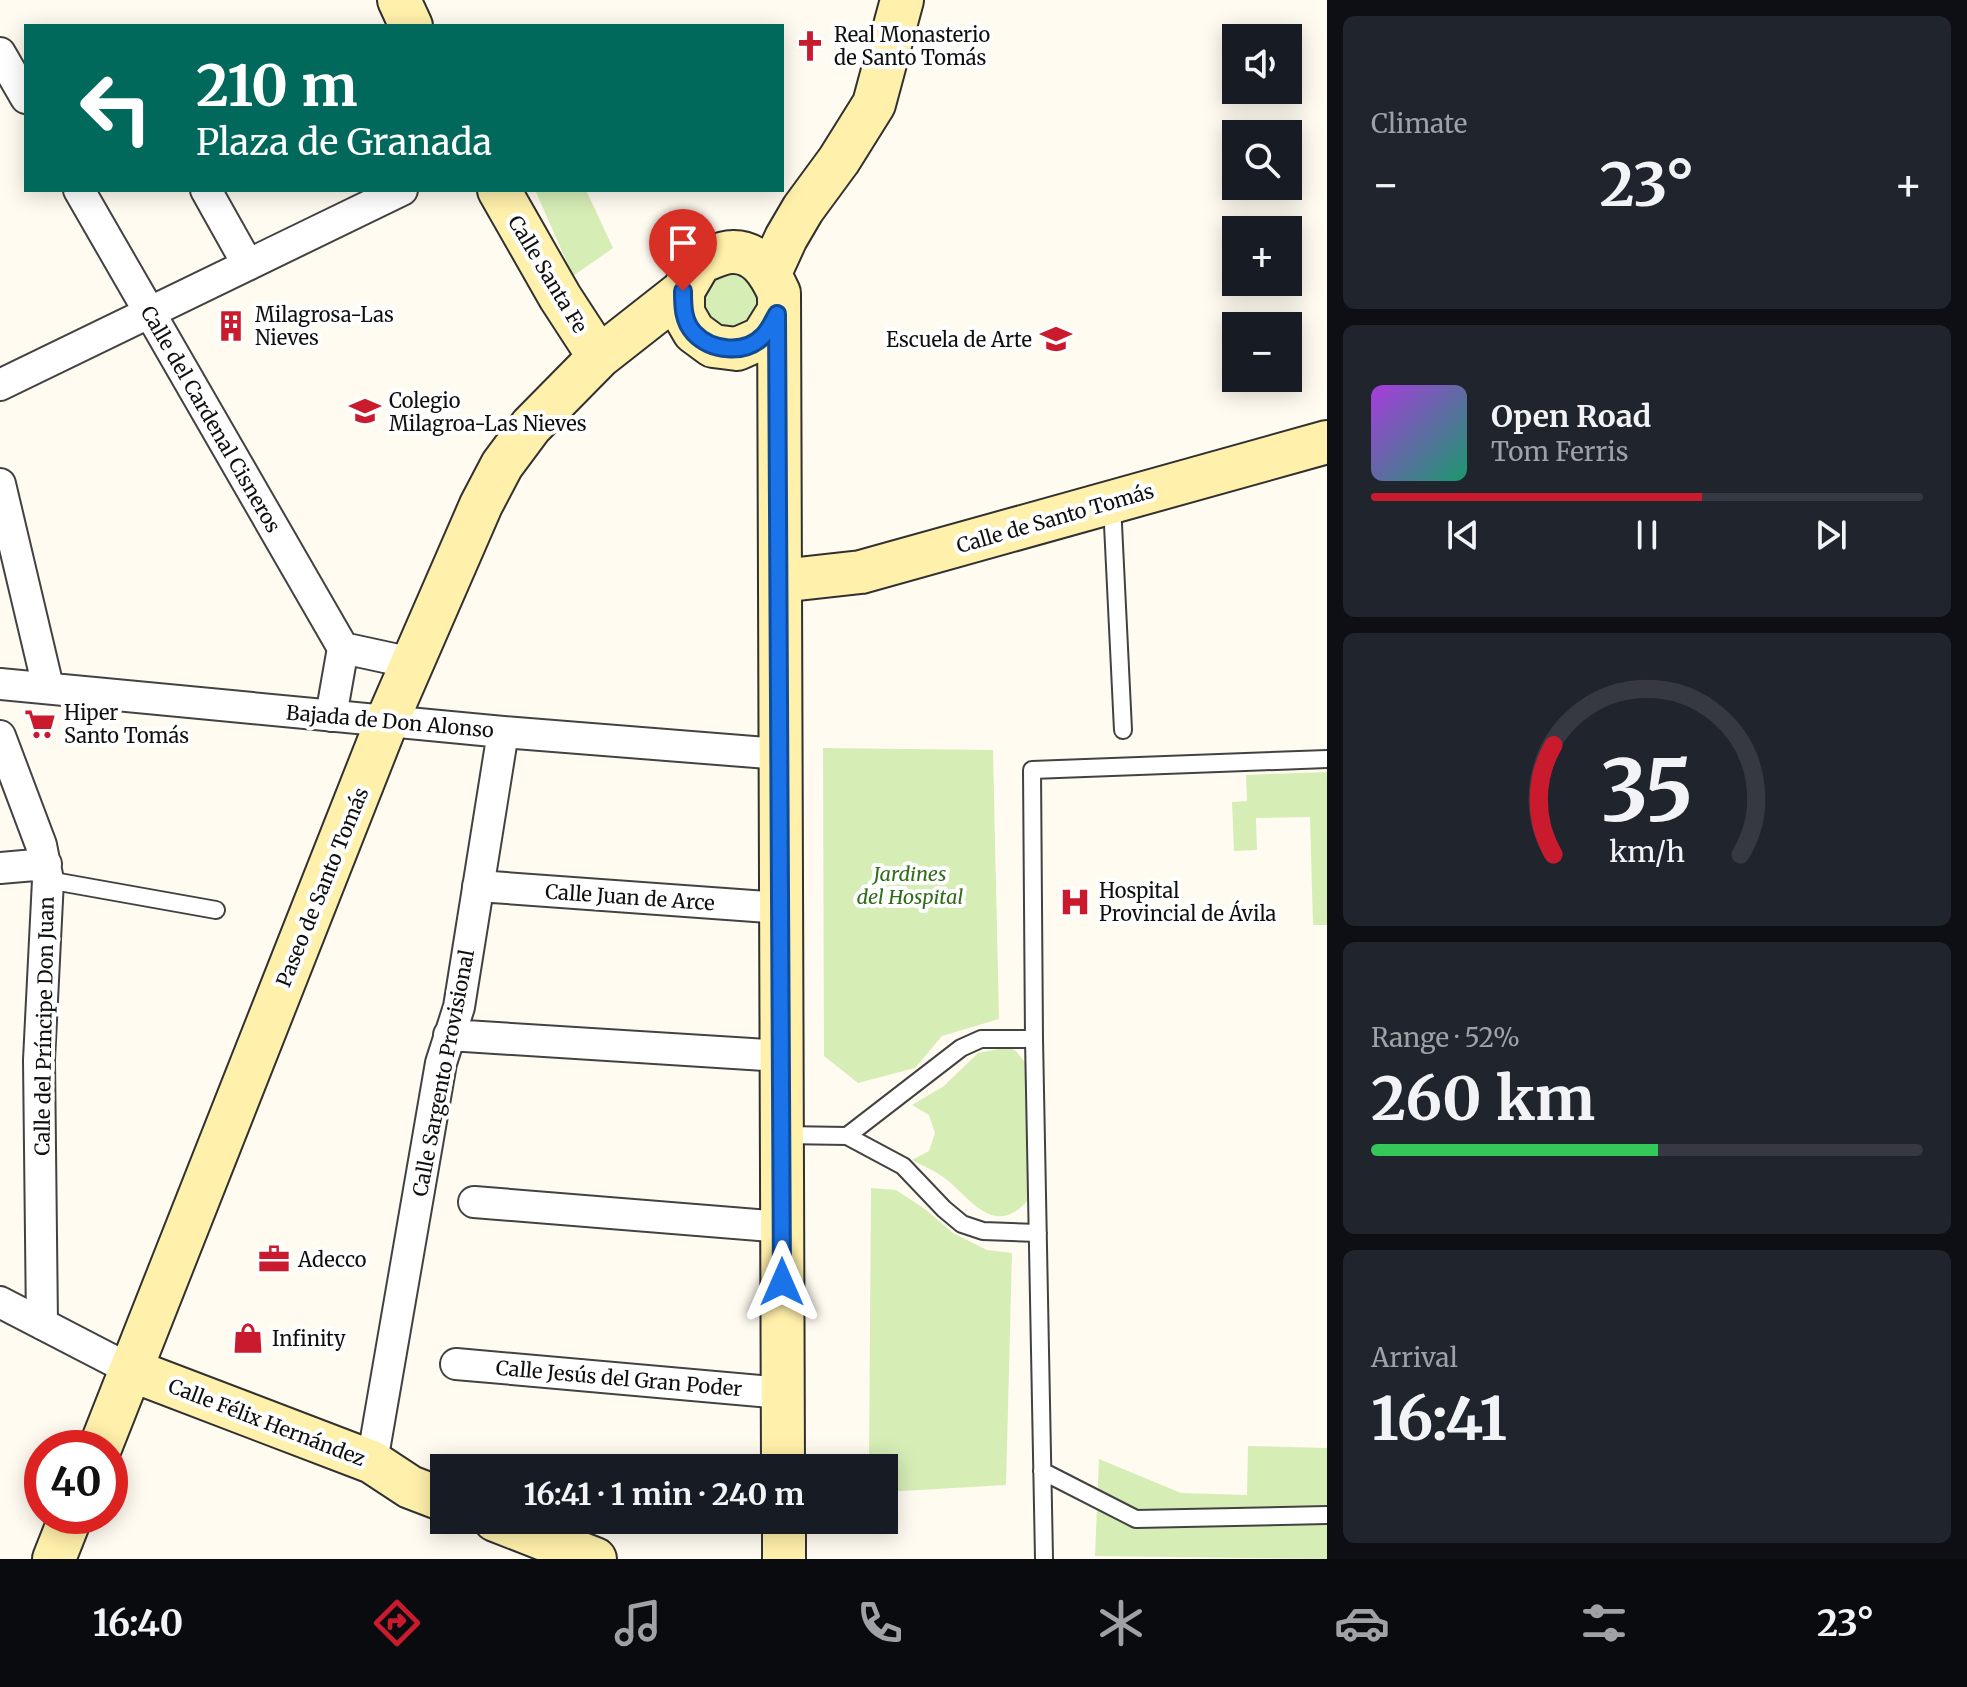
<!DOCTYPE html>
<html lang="en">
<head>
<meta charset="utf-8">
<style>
  :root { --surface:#171b24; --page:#20242c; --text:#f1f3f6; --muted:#9ea1a6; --line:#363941; --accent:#ca1b2e }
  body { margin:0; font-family:Merriweather,serif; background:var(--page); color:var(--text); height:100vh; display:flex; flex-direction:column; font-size:30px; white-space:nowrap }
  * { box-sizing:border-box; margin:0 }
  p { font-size:26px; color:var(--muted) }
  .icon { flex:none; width:44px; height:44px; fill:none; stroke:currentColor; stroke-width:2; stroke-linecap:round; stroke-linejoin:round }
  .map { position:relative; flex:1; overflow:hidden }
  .panel { display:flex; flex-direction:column; gap:16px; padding:16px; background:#0d0f14; width:640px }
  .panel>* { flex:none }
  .hud { position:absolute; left:24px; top:24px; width:760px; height:168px; border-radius:0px; box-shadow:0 4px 20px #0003; background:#00695c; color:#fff; overflow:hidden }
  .tools { position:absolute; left:1222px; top:24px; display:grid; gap:16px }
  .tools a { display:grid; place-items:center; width:80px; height:80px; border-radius:0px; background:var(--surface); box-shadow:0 4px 20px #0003; font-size:40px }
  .speed { position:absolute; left:24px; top:1430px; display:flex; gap:16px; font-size:40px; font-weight:700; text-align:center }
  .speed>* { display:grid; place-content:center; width:104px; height:104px; border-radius:50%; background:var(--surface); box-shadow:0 4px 20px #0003; line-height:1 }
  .speed .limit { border:12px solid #d22; background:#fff; color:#111 }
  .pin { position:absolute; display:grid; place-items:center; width:68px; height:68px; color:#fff; margin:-82px -34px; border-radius:50% 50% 50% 0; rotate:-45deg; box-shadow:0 0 8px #0007 }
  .pin .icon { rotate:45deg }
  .me { position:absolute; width:88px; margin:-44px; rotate:0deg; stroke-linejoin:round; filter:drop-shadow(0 0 6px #0008) }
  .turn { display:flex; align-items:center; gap:28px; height:168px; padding:0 40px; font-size:36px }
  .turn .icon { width:104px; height:104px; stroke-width:2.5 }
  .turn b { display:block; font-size:56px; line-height:68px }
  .big { font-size:60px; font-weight:700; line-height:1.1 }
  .panel .widget { flex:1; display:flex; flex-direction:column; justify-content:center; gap:12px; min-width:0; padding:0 28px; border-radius:12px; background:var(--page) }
  .panel .dial { align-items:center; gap:0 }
  .dial svg { height:208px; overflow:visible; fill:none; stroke:var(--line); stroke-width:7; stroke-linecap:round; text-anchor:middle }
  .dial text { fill:var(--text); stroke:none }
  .song { display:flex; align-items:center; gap:24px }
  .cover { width:96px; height:96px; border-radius:12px; background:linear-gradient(135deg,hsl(280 70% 55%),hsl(160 70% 35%)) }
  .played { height:8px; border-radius:4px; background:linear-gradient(90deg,var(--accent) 60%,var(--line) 60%) }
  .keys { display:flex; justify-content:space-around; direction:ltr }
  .heat { display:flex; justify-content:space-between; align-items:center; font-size:44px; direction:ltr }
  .charge { height:12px; border-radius:6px; background:linear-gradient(90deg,#34c759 52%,var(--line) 0) }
  .trip { position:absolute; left:430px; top:1454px; width:468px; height:80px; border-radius:0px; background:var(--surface); box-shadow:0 4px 20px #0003; font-weight:700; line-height:80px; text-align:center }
  .tab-bar { display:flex; height:128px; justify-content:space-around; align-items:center; background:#090b0e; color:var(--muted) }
  .tab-bar .icon { width:56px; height:56px }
  .tab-bar .on { color:var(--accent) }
  .tab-bar b { font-size:36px; color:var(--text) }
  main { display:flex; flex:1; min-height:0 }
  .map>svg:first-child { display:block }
</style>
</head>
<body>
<main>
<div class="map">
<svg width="1327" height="1559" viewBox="0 0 1327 1559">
  <rect width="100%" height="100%" fill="#fffbf0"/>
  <path fill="#d6edb6" d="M535,190H586L613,248L573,276Z
    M705 300a27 27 0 1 1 54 0a27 27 0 1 1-54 0Z
    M823,748L993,750L999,1019L942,1036L915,1068L858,1083L824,1056Z
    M1327,772V925H1313L1310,817L1256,818L1257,850L1234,851L1232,802L1247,801L1246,775Z
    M1008,1047L1016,1051L1027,1065L1029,1199C995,1239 972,1200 946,1179C936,1171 923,1166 912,1160L929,1151L935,1133L929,1115L912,1105L944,1086L978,1053Z
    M871,1188L896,1190L925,1209L953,1233L987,1250L1012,1253L1006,1485L884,1492V1468H869Z
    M1248,1446L1327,1448V1559L1095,1556L1099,1459L1181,1493L1247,1495Z"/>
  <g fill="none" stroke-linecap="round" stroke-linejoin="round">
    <defs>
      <path id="lane" d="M1112,504L1123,730
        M48,880L216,910
        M1034,1039H981L961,1048L847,1136L903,1166L944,1209L962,1224L983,1231L1038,1233
        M784,1135L847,1136
        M1042,1471L1136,1519L1327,1515
        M1044,1558L1034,1039L1032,770L1327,759"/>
      <path id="street" d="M0,53L26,98
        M79,190L343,648L331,716
        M206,190L248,265
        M0,385L402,190
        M0,484L48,687
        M343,648L412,663
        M0,684L503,732L780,754
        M0,736L41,845L48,880L39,1060L42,1324
        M0,868L46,864
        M478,886L781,908
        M449,1035L782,1056
        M474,1202L782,1227
        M0,1302L131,1370
        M456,1364L782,1393
        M372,1462L441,1063L459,1007L503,732"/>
      <path id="secondary" d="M399,0L411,26
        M499,190L560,297L599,357
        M770,273L786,238L803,209L839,160L874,104L902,0
        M777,314L762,338L737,349L713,346L694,332L683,313V291L700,262C709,259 722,252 732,252C757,251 770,273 779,293L783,1468
        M780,581L861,572L1327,442
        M131,1370L372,1462L410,1487L444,1500
        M100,1448L387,721L481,505L502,465L531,426L599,357L683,291
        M495,1520L595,1559
        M784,1520V1559
        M54,1559L71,1516"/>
    </defs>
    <use href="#lane" stroke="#424242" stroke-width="20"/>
    <use href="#street" stroke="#424242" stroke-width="34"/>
    <use href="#secondary" stroke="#313131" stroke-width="46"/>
    <use href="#lane" stroke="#fff" stroke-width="16"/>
    <use href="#street" stroke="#fff" stroke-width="30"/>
    <use href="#secondary" stroke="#fff0ab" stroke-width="42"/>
  </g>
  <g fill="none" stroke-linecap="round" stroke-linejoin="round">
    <defs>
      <path id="route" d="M683,291C683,306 683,321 694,333C711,351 745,355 763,336C769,330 773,321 777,314L782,1282"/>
    </defs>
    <use href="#route" stroke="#114b97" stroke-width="20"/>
    <use href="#route" stroke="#1a73e8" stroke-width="14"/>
  </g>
  <defs>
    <symbol id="church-bare" viewBox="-9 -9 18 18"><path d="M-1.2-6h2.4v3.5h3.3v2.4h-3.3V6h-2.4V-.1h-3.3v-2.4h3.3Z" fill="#ca1b2e" stroke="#fff" stroke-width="2.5" paint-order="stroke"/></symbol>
    <symbol id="building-bare" viewBox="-9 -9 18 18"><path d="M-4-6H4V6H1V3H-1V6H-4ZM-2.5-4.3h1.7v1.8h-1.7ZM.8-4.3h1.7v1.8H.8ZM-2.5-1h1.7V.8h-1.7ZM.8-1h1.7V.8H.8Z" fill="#ca1b2e" stroke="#fff" stroke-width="2.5" paint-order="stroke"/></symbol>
    <symbol id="school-bare" viewBox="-9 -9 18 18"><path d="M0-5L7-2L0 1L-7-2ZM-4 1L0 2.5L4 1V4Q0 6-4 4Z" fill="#ca1b2e" stroke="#fff" stroke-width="2.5" paint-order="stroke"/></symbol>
    <symbol id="supermarket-bare" viewBox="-9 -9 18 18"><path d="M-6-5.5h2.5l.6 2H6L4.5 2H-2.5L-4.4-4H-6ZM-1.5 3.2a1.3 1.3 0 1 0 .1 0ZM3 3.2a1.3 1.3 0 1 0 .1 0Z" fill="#ca1b2e" stroke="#fff" stroke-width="2.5" paint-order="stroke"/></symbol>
    <symbol id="hospital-bare" viewBox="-9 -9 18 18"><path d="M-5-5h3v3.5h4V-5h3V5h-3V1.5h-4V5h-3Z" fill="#ca1b2e" stroke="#fff" stroke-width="2.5" paint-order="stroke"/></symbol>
    <symbol id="office-bare" viewBox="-9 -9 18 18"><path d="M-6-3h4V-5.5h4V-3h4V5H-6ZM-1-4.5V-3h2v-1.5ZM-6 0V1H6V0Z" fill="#ca1b2e" stroke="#fff" stroke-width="2.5" paint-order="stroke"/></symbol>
    <symbol id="shop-bare" viewBox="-9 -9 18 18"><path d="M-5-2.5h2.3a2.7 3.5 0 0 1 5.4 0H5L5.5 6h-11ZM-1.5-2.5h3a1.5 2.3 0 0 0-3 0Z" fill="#ca1b2e" stroke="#fff" stroke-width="2.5" paint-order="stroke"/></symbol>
  </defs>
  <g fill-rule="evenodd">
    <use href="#church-bare" x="788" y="24" width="44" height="44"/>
    <use href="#building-bare" x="209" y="304" width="44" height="44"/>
    <use href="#school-bare" x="1034" y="317" width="44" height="44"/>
    <use href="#school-bare" x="343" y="389" width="44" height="44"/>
    <use href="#supermarket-bare" x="18" y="702" width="44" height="44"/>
    <use href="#hospital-bare" x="1053" y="880" width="44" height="44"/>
    <use href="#office-bare" x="252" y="1237" width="44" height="44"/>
    <use href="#shop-bare" x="226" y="1316" width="44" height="44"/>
  </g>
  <g text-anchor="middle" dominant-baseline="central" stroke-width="8" stroke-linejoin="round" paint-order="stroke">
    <g font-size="20" fill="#0f0f0f" stroke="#fff" text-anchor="start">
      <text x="834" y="34">Real Monasterio<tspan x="834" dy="23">de Santo Tomás</tspan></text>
      <text x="255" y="314">Milagrosa-Las<tspan x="255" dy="23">Nieves</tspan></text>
      <text x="1032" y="339" text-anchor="end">Escuela de Arte</text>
      <text x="389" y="400">Colegio<tspan x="389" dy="23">Milagroa-Las Nieves</tspan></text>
      <text x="64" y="712">Hiper<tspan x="64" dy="23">Santo Tomás</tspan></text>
      <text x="1099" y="890">Hospital<tspan x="1099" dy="23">Provincial de Ávila</tspan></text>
      <text x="298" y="1259">Adecco</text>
      <text x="272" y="1338">Infinity</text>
    </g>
    <g font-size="20" fill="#0f0f0f" stroke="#fff">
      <text transform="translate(548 274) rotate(59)">Calle Santa Fe</text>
      <text transform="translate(211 419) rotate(60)">Calle del Cardenal Cisneros</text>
      <text transform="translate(1055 518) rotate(-16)">Calle de Santo Tomás</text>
      <text transform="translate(390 721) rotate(5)">Bajada de Don Alonso</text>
      <text transform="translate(322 887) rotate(-68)">Paseo de Santo Tomás</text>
      <text transform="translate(630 897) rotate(4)">Calle Juan de Arce</text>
      <text transform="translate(44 1026) rotate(-89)">Calle del Príncipe Don Juan</text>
      <text transform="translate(443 1073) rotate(-79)">Calle Sargento Provisional</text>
      <text transform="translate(619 1378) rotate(5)">Calle Jesús del Gran Poder</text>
      <text transform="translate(267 1422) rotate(21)">Calle Félix Hernández</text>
    </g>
    <g font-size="20" font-style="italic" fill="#306c19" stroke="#fff">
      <text x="910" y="873">Jardines<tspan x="910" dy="23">del Hospital</tspan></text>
    </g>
  </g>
</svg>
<div class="tools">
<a><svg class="icon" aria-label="sound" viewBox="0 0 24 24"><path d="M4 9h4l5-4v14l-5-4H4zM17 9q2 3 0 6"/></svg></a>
<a><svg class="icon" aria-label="search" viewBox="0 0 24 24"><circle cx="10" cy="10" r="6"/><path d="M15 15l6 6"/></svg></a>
<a>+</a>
<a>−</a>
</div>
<div class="speed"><div class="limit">40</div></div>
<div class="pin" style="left:683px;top:291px;background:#d93025"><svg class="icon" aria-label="arrive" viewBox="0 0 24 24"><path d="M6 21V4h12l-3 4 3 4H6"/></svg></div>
<svg class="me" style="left:782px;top:1282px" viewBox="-20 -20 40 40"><path d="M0-17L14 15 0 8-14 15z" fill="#1a73e8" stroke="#fff" stroke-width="4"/></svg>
<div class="trip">16:41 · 1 min · 240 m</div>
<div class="hud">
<div class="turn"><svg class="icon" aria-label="left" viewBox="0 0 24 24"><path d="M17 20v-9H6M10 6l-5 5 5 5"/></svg><div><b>210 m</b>Plaza de Granada</div></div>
</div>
</div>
<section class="panel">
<div class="widget"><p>Climate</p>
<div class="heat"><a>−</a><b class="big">23°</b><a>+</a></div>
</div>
<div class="widget">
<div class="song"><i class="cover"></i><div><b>Open Road</b><p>Tom Ferris</p></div></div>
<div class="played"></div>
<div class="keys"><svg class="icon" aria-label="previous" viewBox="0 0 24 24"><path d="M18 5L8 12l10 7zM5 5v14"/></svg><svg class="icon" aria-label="pause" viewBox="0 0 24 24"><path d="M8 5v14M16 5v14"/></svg><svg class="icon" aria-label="next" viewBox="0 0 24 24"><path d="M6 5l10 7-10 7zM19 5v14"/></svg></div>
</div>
<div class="widget dial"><svg viewBox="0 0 100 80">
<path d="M14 69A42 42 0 1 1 86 69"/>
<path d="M14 69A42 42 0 0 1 14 27" stroke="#ca1b2e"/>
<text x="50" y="56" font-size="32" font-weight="700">35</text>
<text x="50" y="72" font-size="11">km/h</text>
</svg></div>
<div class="widget"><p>Range · 52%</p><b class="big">260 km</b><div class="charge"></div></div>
<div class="widget"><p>Arrival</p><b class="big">16:41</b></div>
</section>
</main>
<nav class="tab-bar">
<b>16:40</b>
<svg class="icon on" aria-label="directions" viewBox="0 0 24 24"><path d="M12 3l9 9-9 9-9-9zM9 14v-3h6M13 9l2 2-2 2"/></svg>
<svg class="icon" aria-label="music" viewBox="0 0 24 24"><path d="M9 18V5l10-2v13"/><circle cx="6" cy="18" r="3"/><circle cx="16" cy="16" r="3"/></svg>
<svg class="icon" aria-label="phone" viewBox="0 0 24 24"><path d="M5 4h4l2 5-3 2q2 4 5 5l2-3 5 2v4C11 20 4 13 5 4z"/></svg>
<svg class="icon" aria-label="climate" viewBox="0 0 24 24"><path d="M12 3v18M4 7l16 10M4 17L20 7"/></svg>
<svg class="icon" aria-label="car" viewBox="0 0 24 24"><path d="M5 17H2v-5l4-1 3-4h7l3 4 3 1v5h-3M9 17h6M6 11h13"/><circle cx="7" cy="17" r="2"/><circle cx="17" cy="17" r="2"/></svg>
<svg class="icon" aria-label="filters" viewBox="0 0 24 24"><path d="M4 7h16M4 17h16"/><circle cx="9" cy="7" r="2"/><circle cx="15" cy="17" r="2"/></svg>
<b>23°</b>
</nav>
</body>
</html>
